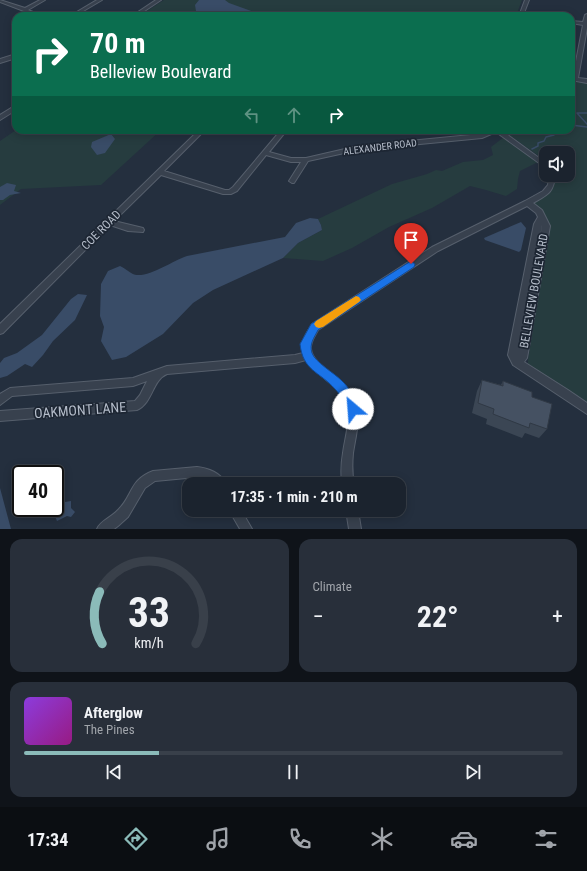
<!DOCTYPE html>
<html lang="en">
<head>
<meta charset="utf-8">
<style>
  :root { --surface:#1b232e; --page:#282f3a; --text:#f1f3f6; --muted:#a0a4aa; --line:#39404a; --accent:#8bbbb9 }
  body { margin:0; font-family:"Roboto Condensed",sans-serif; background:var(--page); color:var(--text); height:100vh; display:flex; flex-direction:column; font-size:15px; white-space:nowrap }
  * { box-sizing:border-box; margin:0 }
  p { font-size:13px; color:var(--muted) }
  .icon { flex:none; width:22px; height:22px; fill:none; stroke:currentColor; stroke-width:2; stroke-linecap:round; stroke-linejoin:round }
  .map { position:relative; height:529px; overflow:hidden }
  .panel { display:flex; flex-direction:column; gap:10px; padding:10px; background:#0f1319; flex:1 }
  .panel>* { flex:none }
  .hud { position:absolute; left:12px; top:12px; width:563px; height:122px; border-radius:12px; box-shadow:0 2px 10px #0003,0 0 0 1px var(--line); background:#0b6e4f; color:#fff; overflow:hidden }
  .controls { position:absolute; left:539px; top:146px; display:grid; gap:8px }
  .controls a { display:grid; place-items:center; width:36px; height:36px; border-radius:8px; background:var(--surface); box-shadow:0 2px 10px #0003,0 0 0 1px var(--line); font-size:20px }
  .speed { position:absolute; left:12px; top:465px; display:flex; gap:8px; font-size:20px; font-weight:700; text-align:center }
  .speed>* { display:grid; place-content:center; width:52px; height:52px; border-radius:50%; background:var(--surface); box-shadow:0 2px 10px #0003,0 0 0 1px var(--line); line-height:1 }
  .speed .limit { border:2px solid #111; border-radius:6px; background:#fff; color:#111 }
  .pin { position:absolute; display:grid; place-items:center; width:34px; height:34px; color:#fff; margin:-41px -17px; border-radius:50% 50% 50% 0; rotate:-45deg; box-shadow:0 0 4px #0007 }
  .pin .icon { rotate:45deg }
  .me { position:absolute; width:44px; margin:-22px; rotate:333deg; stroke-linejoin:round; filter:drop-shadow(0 0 3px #0008) }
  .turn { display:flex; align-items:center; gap:14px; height:84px; padding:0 12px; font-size:18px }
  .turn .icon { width:52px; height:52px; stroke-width:2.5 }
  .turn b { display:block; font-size:28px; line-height:34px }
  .lanes { display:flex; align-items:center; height:38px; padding:0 12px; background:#0003; justify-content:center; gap:20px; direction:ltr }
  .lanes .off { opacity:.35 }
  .big { font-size:30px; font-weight:700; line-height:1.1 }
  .panel .tile { flex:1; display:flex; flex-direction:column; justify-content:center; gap:6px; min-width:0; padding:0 14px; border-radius:12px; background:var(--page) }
  .panel .dial { align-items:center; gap:0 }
  .dial svg { height:104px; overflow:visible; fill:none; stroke:var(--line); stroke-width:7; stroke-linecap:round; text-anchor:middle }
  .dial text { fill:var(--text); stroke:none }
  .song { display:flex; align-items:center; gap:12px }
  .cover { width:48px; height:48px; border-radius:6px; background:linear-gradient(135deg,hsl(270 70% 55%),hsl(310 70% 35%)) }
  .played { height:4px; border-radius:2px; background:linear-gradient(90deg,var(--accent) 25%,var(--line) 25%) }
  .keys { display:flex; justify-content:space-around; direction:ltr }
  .heat { display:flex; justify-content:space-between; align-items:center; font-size:22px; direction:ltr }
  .panel .tiles { flex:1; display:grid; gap:10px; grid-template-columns:1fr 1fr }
  .tile:last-child { grid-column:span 2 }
  .trip { position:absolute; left:182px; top:477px; width:224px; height:40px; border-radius:12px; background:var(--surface); box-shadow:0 2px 10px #0003,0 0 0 1px var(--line); font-weight:700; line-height:40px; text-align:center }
  .tabs { display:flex; height:64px; justify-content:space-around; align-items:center; background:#0b0e12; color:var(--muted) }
  .tabs .icon { width:28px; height:28px }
  .tabs .active { color:var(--accent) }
  .tabs b { font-size:18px; color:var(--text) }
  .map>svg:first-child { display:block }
</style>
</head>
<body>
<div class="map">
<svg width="587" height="529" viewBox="0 0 587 529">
  <rect width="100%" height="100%" fill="#242f3e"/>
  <path fill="#263c3f" d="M164,0H522L516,16H139Z
    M571,80L587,83V406L532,370L528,364V360L549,230L546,217L533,204C545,196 556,191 555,175H568V153H546V161L502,130H571Z
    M16,130H161L101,185L21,189L0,205V141Z
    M504,137L538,162L520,171L518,179L517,189L506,196L486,190L470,186L432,208L389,227L352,248L323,261L283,258L298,243L322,230L321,225L318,219L392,184L427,174L436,170L442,171L463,162L483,160L493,155L491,147Z"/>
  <path fill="#394c67" d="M199,0H225L229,3L254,12L256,15L202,16L196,11L195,5Z
    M111,134L115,139L105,153L97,155L91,147L92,142Z
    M7,183L16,185L14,191L21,193L10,195L3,200H0V187Z
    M310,218L318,219L321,225L322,230L298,243L283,258L213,290L193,303L163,334L126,357L112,360L101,341L104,327L100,316L101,284L108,271L120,266C125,268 132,275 137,275C152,276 172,261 187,256L285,237L296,223Z
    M521,222L526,228L521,250L519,252L485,240L484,238Z
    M78,294L87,295L75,320L53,341L43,355L32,367L25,364L7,376L0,378V363L4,358L17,353L42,335L71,299Z
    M0,488L11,529H0Z
    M71,501V508L75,512L71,517L67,516L57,521L54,514L63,507L65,502Z"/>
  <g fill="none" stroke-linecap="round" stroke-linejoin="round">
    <path stroke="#394c67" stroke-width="1.5" d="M587,113H577L587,124
      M571,125L587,127
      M532,149L538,146V143L544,141L546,137L554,135L556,130"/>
    <defs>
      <path id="minor" d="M0,0L25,8L40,0H45L28,10L43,16H37L0,2Z
        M97,0H102L75,16H70Z
        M156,0H161L137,16H132Z
        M525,0H529L524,13L538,16H519Z
        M587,14V28L578,78L587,79V83L571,80V76L573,77L583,25L571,23V21L583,22L585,15Z
        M16,54V58L0,63V59Z
        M16,105V110L0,120V115Z
        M199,130H205L164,171L225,190H229L233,187L281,130H287L269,152L291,158H306L358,146L481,134L491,130H501L546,163V168L496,132L482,138L358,150L308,161L294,183H292L289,181L301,162H291L266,155L237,191L231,194H223L161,175L114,221L143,228L144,230L143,232L128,231L110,225L3,333L0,334V324Z
        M549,175H555C554,193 547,195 533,203L542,210L550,226L527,358L524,362L568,390L587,403V414L513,365L508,355L534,224L538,217L536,213L527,206L438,251L318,330C315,336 310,342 311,349C312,365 344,379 352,394C363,413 356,433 353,453C352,464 352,474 354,484H342C341,474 341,464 343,453C345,436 353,416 344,399C335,383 316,375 306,360L295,363L167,374C152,380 153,403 137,410L0,421V411L135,401L140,395L147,381L133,386L12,396L0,405V394L10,388L133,378L167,366L295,355L303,353C299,343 307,333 312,324L432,247L525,201L543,191L548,185ZM542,225V226L518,355Z
        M197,467C208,468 221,473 226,484H212L205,478L197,477L155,481L145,488L128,517L118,526L114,529H97C100,521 112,517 118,510C133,496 129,480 153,471Z
        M229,510H241L252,529H240Z
        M346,510H358L361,529H349Z"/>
    </defs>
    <use href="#minor" stroke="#565f6c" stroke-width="2"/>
    <use href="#minor" fill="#38414e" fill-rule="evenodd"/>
  </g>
  <path fill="#3b4654" d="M482,380L501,385L503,381L532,397L547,429L539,438L525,433L522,438L486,424L487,419L472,413L477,391Z"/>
  <path fill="#455162" stroke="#303945" d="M482,380L503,386V381L532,392V397L552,404L547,429L530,423L529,428L493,414L494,409L478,403Z"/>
  <path fill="#1a73e8" stroke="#114b97" d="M411,261L415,264L414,267L318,330C314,338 309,344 312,353C315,362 334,373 341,380C350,388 354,398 359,409L357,413L353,414L349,413C345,404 342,396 335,389C319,371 303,371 300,344L311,324Z"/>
  <path fill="#f59e0b" d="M356,296L359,297L361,300L359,302L323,327L319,328L316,327L314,324L316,321Z"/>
  <g text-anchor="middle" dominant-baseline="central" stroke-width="3.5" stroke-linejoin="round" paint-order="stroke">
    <g font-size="10" fill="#b4bcc9" stroke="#1d2633">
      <text transform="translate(380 147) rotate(-7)">ALEXANDER ROAD</text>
    </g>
    <g font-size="12" fill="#b4bcc9" stroke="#1d2633">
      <text transform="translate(101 230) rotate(-45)">COE ROAD</text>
      <text transform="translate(534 291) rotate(-80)">BELLEVIEW BOULEVARD</text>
    </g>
    <g font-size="14" fill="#b4bcc9" stroke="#1d2633">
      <text transform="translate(80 410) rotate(-4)">OAKMONT LANE</text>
    </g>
  </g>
</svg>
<div class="controls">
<a><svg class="icon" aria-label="sound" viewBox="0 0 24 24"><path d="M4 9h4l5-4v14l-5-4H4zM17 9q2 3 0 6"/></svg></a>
</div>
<div class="speed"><div class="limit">40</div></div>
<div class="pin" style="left:411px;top:264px;background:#d93025"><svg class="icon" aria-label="arrive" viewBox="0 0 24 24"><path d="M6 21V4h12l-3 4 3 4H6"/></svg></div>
<svg class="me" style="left:353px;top:409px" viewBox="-20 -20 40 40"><circle r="19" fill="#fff"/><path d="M0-13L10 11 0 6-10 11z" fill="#1a73e8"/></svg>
<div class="trip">17:35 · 1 min · 210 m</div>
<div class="hud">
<div class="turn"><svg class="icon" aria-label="right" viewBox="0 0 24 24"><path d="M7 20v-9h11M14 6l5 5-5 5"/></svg><div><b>70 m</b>Belleview Boulevard</div></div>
<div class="lanes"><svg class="icon off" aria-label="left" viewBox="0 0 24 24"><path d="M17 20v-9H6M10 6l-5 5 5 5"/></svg><svg class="icon off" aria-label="ahead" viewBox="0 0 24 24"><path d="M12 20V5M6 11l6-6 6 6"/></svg><svg class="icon" aria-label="right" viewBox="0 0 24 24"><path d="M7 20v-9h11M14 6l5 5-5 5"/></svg></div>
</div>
</div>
<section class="panel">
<div class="tiles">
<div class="tile dial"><svg viewBox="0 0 100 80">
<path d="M14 69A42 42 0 1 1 86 69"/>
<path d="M14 69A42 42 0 0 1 12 29" stroke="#8bbbb9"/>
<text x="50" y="56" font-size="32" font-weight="700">33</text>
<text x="50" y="72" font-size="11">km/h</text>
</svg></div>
<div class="tile"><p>Climate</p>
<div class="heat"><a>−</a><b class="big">22°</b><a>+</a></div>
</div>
<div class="tile">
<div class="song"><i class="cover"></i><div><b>Afterglow</b><p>The Pines</p></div></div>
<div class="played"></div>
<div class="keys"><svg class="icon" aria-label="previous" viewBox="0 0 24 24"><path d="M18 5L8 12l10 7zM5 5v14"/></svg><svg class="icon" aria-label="pause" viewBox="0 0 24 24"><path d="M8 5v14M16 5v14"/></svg><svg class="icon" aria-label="next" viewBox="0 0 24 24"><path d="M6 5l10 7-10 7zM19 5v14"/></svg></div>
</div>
</div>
</section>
<nav class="tabs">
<b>17:34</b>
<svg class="icon active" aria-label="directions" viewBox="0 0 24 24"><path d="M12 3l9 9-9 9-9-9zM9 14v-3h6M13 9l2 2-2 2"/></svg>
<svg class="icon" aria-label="music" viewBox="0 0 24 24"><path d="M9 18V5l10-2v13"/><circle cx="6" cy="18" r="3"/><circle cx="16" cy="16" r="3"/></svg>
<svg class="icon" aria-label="phone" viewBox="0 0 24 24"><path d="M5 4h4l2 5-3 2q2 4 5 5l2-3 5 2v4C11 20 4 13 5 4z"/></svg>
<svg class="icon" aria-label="climate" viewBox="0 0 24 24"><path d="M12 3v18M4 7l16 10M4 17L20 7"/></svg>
<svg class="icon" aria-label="car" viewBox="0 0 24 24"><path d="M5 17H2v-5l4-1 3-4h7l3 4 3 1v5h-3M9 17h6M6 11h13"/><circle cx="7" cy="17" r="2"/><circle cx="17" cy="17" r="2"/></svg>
<svg class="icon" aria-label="filters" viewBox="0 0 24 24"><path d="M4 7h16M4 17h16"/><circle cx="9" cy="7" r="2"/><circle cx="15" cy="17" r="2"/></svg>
</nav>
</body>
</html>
